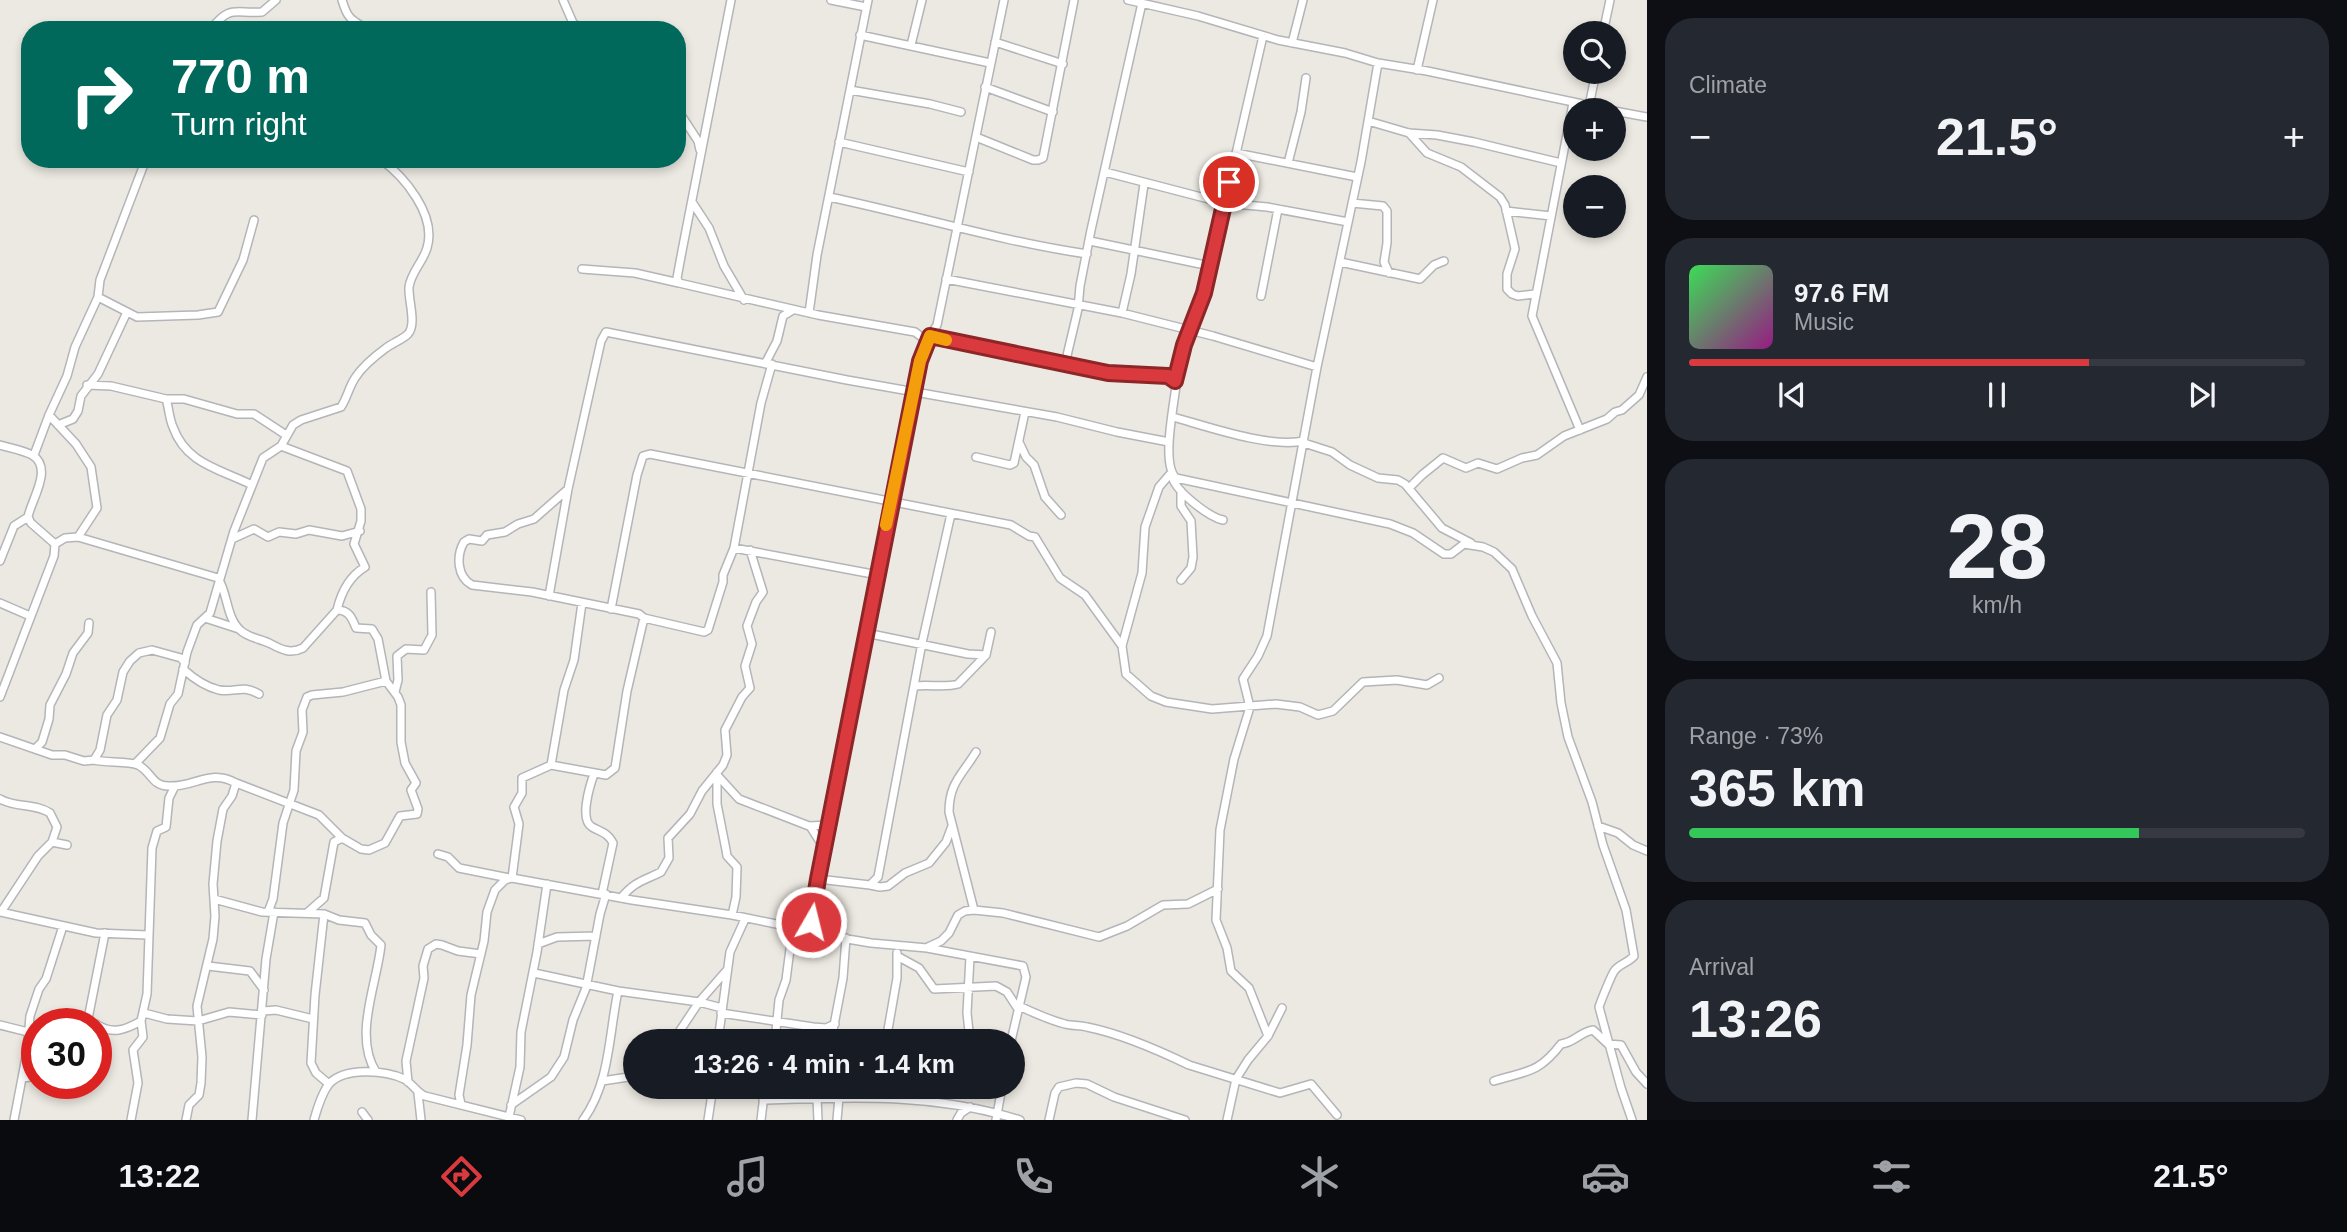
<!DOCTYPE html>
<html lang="en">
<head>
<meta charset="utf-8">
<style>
  :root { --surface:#171b24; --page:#242831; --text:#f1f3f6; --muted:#9ea1a6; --line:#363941; --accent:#da3a3e }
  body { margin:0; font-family:Arial,sans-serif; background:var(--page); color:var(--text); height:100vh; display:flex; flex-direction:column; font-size:26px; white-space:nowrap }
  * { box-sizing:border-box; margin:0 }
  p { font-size:23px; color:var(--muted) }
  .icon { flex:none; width:38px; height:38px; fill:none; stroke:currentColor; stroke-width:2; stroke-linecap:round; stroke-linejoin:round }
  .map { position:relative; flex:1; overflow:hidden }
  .drawer { display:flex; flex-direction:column; gap:18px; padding:18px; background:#0d0f14; width:700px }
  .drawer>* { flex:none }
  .hud { position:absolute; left:21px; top:21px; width:665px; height:147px; border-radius:28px; box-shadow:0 4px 10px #0003; background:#00695c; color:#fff; overflow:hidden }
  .tools { position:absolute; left:1563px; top:21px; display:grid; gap:14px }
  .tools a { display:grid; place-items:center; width:63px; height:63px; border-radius:50%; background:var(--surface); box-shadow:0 4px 10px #0003; font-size:35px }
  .speed { position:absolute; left:21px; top:1008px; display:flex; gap:14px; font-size:35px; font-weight:700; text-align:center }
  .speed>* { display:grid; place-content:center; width:91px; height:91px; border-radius:50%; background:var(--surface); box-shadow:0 4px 10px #0003; line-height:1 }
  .speed .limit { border:10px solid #d22; background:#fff; color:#111 }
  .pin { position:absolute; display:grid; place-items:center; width:60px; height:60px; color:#fff; margin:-30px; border:4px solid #fff; border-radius:50%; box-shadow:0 2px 7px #0007 }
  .me { position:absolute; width:77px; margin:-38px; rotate:8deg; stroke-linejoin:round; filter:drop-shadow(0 0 5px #0008) }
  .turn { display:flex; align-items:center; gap:24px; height:147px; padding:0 35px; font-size:32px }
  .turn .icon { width:91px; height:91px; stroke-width:2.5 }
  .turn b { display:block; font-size:49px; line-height:60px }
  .big { font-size:52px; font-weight:600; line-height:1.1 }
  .drawer .tile { flex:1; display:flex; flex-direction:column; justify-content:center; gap:10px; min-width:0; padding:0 24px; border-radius:28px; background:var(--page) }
  .drawer .dial { align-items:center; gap:0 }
  .dial b { font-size:91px; line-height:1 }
  .song { display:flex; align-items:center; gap:21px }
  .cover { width:84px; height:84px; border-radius:10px; background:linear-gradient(135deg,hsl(130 70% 55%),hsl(310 70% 35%)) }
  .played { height:7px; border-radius:4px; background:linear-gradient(90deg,var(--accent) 65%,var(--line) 65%) }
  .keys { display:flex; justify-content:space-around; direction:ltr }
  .heat { display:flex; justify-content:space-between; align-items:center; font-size:38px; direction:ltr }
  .charge { height:10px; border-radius:5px; background:linear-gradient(90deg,#34c759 73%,var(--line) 0) }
  .trip { position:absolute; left:623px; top:1029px; width:402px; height:70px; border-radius:35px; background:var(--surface); box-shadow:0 4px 10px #0003; font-weight:600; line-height:70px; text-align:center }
  .tabs { display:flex; height:112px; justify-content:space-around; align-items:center; background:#090b0e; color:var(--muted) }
  .tabs .icon { width:49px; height:49px }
  .tabs .selected { color:var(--accent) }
  .tabs b { font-size:32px; color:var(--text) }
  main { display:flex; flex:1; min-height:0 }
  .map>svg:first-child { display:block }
</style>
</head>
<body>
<main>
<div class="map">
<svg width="1647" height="1120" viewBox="0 0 1647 1120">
  <rect width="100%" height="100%" fill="#ece9e2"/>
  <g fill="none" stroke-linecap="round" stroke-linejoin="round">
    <defs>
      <path id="minor" d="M342,0C348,20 351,19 368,30
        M563,0L573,23L582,30
        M731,0L682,251L677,278L679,283L818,315L915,332L927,341
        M831,0L866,7
        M1004,0L937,325L927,341L920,361L912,403L846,733L810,928L818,934L871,943L927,948L1023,966L1026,977L1011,1041
        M1128,0L1198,16L1278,40L1345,53L1378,63L1427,71L1611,110
        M210,30C231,4 234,14 262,12L276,0
        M1603,33L1610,0
        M860,35L990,63
        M995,42L1063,64
        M1292,43L1303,0
        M911,45L922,0
        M1417,70L1433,0
        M985,87L1053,112
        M850,90L930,104L961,112
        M1573,103L1532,316L1580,430
        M1589,106L1596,72
        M677,109L698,141L700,150
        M1614,111L1647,117
        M1368,121L1409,133L1437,135L1474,142L1561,163
        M1409,133L1427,153L1461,167L1500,197L1505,205L1515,249L1507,274V289L1512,294L1518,296L1535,294
        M976,137L1033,160H1038L1043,158L1074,0
        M839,142L969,172
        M1236,153L1357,177
        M1288,163L1301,112L1306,78
        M1105,172L1224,203L1267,207L1348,222
        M829,197C915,215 999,241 1087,254
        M692,202L709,228L724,266L744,300
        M1352,203L1383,206L1387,211V243L1384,262L1389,273
        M1506,211L1551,216
        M1090,241L1210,266
        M1340,262L1420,279L1434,265L1444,261
        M582,269L635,273L679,283
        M946,279L1122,313L1213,336L1317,367
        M1261,296L1278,209
        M98,297L137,317L198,315L218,312L243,260L254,220
        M809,313L817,255L868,0
        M1122,313L1131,274L1144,184
        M930,336L1108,373L1172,378L1176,385C1174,406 1161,464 1176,478L1390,524L1413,533L1444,554H1451L1464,544L1483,547L1494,552L1512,569L1532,616L1557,663L1561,703L1568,737L1592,802L1603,845L1626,910L1634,956C1629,962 1620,964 1615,970C1612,973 1601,1001 1599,1007L1621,1088L1632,1120
        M766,362L777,341L783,316L793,310
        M772,364L761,403L734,548L878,575
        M1065,364L1078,309L1080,286L1091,230L1142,3
        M1175,381L1184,344L1204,293L1263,36
        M87,385L111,386L166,399H184L237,414H254L286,435
        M166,399C169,408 169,418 173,427C186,464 220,469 252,485
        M49,415L76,444L91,467L97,508L78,537
        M1173,417C1209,427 1268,448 1304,441
        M58,425L73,419L78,411L81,396L98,374L127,312
        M1019,442L1026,457L1034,465L1045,497L1061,515
        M1304,443L1332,452L1350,465L1378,478L1398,480L1405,484L1442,528L1471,543
        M0,445C10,448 23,450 32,455C54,468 31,500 28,517L31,523L55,544L54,556L0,697
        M281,446L347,471L361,509V521L354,544L365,567C350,576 341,593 337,610
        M34,455L49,415L67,376L75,347L98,297L100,280L146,159
        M976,457L1010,465L1014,463L1025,412
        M1172,475C1173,490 1209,517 1223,520
        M1410,487L1422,475L1443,458L1466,468L1478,463L1497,469L1522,458L1537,455L1564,436L1607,419L1615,412L1622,410L1639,395L1647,377
        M1181,491V506L1191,521L1193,557L1191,568L1181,580
        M232,539L254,529L268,537L279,532L296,534L309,530L342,536L360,531
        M55,544L65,538L78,537L218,578C228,594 226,617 240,630C248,638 262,639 271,644C282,650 291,654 303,648L337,610C349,610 352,618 356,628L372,629L378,639L386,681L398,697L401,705V742L405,763L416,783L411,790L418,809L417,814L400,816L385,843L369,850L361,849L342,838L319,815L236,783C210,768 194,788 168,786C152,786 151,771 138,765C128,761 106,763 94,760
        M0,561L14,526L28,517
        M549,596L568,489L601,341L606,332L847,380L1057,417L1117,432L1169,442
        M0,603L30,616
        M611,609L637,475L643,456L650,454L1011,525L1029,536L1035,537L1060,578L1085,595L1122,646L1126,674L1151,696L1166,702L1212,709L1276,704L1300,707L1318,715L1333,711L1363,682L1397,680L1427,685L1439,678
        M205,618L239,629
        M644,618L704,632L708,630L723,582V575L734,548
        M866,633L968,654L986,655
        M1122,646L1142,573L1145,527L1159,487L1171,473
        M183,669C193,678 206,687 219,690C236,693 241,684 259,694
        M915,686C929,684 945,688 958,684L986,655L991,632
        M395,692L398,680L397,656L406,649L424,650L432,635L431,592
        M0,737L52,755H65L84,761L94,760L100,750L107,715L117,700L123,672L130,661L139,653L152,650L181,658L185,663
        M35,749L42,742L49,719L50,705L66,674L73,653L88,633L89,623
        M135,764L160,738L170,704L178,694L187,652L197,625L210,613L234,531L263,458L281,446L293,425L301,420L341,407C347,398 349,387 355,378C362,367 375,356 386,348C392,343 402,340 408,334C417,324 408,300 409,287C411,272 423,262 427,248C437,215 404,176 380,159
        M551,765L564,690L574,660L582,603
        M717,772V804L726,850L727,856L737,867L736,897L732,915
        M594,774C590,785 579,820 592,827C601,832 608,833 613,843L602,894
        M718,776L739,799L809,826L829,825
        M0,799C16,808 35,803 50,813L57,827L52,842
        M810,826L824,848
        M1598,826L1618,833L1633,845L1647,851
        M438,854L448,857L459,868L509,878
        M512,878L519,824L514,807L522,793V778L551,765L606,775L615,768L627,691L644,618L639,614L532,592L472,585C457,577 456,556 464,542L469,539L482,541L487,535L505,532L518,524L534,519L568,489
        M818,879L870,885L878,877L922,643L951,514
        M870,885L880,887L888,886L905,873L929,863L946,842L952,826
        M621,898C635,881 643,881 661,872L669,858L668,838L690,814L702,791L723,765L727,755L725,730L742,697L750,688L745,666L752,644L747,626L756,602L763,592L750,550
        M214,899L262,912L324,914L339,920L365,923L371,935L381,945C377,984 353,1036 376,1072
        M974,910L949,812C949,783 962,775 976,752
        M0,912L96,933L148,935
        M1,912L38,856L52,842L67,845
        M268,912L273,899L283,823L294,790L296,751L303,732L302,710L307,697L312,695L343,692L386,681
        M308,912L324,898L334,842L342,838
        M324,914L315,995L311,1063L316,1073L329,1084
        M538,944L557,937L596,936
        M928,947L941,941L949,933L958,915L965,911L974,910L1003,913L1099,937L1127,926L1163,905L1188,904L1218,889
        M897,956L919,968L934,989L996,986L1007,992L1018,1009
        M208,966L250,971L264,990
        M534,973L618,991L699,1002L722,1008
        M1019,1006C1034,1013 1049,1020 1065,1024C1072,1026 1079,1025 1087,1027C1122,1034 1158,1050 1189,1065L1280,1093L1311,1084L1337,1115
        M263,1011L276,1010L313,1019
        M144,1013L167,1019L198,1021L229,1012L262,1015
        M721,1013L813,1027L826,1028L835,1024
        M87,1024L105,933
        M96,1024C112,1035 125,1030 141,1021L147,994L152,848L157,831L166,827L169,798L175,786
        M0,1025L28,1032
        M887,1033L918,1041
        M1268,1036L1249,988L1231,971L1227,948L1216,920L1220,830L1234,759L1250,707L1243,679L1258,656L1267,636L1317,367L1361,162L1378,63
        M673,1041L699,1002L727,970
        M718,1041L730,952L745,919
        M775,1041L779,1000L786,980L793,926
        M831,1041L843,978L846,938
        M886,1041L897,978V953
        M970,1041L967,1013L970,957
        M23,1078L37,1076
        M602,1081L635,1076
        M1494,1081C1527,1071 1539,1073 1561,1044C1574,1043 1580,1032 1593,1030L1608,1044L1621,1045L1636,1072L1647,1084
        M408,1082L406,1061L424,978L423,966L428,949L436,944L442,945L458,951L481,954
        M66,1083H75
        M418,1093L421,1120
        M817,1098L818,1120
        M823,1098L824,1087
        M763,1100C853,1097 934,1093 1020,1120
        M461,1104L459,1095L467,1045L471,995L484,941L487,912L495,890L505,880L512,878L632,900L732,915L811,931
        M511,1105L551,1077L564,1057L573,1020L586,988L600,914L606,894
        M362,1112L368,1120
        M509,1117L520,1067L521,1032L537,952L547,884
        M14,1120L27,1052L30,1016L39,989L46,979L63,926
        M131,1120L138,1083L133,1050L143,1037L141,1021
        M186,1120L189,1105L199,1095L201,1083L202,1057L197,1006L213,939L215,916L213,884L217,841L223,809L232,796L236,783
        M252,1120L266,959L274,912
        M314,1120C317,1109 322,1093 329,1084C344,1067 385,1070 404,1079C413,1084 416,1092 425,1096L521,1120
        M583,1120C610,1084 609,1033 618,991
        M708,1120L713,1087
        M761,1120L765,1087
        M837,1120L839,1097
        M957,1120L961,1113L970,1107
        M996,1120L1002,1087
        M1049,1120L1055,1093L1059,1087L1076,1083L1087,1084L1114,1097L1185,1120
        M1227,1120L1236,1079L1248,1060L1268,1036L1282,1008"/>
    </defs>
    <use href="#minor" stroke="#b3b5b9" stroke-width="10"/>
    <use href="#minor" stroke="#fff" stroke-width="7"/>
  </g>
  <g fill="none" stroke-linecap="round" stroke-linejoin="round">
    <defs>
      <path id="route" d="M811,922L818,879L920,361L930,336L1108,373L1168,376L1175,381L1184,345L1204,293L1229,182"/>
    </defs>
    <use href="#route" stroke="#8e2628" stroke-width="18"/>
    <use href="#route" stroke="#da3a3e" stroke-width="12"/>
    <path stroke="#f59e0b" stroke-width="12" d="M886,525L920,361L930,336L946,340"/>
  </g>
</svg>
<div class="tools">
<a><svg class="icon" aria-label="search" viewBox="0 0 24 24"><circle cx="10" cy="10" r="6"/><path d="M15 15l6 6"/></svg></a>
<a>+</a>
<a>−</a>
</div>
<div class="speed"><div class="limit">30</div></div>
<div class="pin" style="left:1229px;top:182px;background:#d93025"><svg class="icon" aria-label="arrive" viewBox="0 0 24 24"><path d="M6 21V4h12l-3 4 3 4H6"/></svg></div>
<svg class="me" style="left:811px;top:922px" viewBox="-20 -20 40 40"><circle r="17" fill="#da3a3e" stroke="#fff" stroke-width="3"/><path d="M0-11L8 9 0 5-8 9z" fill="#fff"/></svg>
<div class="trip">13:26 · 4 min · 1.4 km</div>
<div class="hud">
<div class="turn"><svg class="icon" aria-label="right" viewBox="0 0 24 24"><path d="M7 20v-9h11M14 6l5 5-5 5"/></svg><div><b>770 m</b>Turn right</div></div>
</div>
</div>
<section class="drawer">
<div class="tile"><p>Climate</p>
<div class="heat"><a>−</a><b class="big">21.5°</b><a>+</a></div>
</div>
<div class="tile">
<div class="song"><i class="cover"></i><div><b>97.6 FM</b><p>Music</p></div></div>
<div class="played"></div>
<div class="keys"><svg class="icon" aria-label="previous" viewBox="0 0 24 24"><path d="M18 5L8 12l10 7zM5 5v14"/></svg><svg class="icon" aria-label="pause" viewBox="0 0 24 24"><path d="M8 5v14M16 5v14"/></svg><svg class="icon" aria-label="next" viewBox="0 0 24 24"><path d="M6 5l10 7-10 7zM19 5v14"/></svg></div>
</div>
<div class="tile dial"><b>28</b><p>km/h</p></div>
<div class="tile"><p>Range · 73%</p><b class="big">365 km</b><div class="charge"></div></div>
<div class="tile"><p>Arrival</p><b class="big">13:26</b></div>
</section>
</main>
<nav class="tabs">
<b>13:22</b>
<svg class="icon selected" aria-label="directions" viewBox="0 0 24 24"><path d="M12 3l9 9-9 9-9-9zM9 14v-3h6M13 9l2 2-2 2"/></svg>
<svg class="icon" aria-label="music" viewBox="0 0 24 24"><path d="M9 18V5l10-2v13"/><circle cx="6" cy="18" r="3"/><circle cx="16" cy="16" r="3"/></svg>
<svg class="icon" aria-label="phone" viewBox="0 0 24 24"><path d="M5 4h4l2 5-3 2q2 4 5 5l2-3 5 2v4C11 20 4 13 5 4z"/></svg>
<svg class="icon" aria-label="climate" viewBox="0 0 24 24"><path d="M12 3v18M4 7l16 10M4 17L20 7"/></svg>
<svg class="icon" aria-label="car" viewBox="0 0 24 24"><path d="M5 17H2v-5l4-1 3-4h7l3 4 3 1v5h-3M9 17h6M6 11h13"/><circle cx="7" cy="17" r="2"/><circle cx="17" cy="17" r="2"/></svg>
<svg class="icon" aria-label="filters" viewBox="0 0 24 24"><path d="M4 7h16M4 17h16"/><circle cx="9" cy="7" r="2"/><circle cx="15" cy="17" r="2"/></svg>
<b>21.5°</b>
</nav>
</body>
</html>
